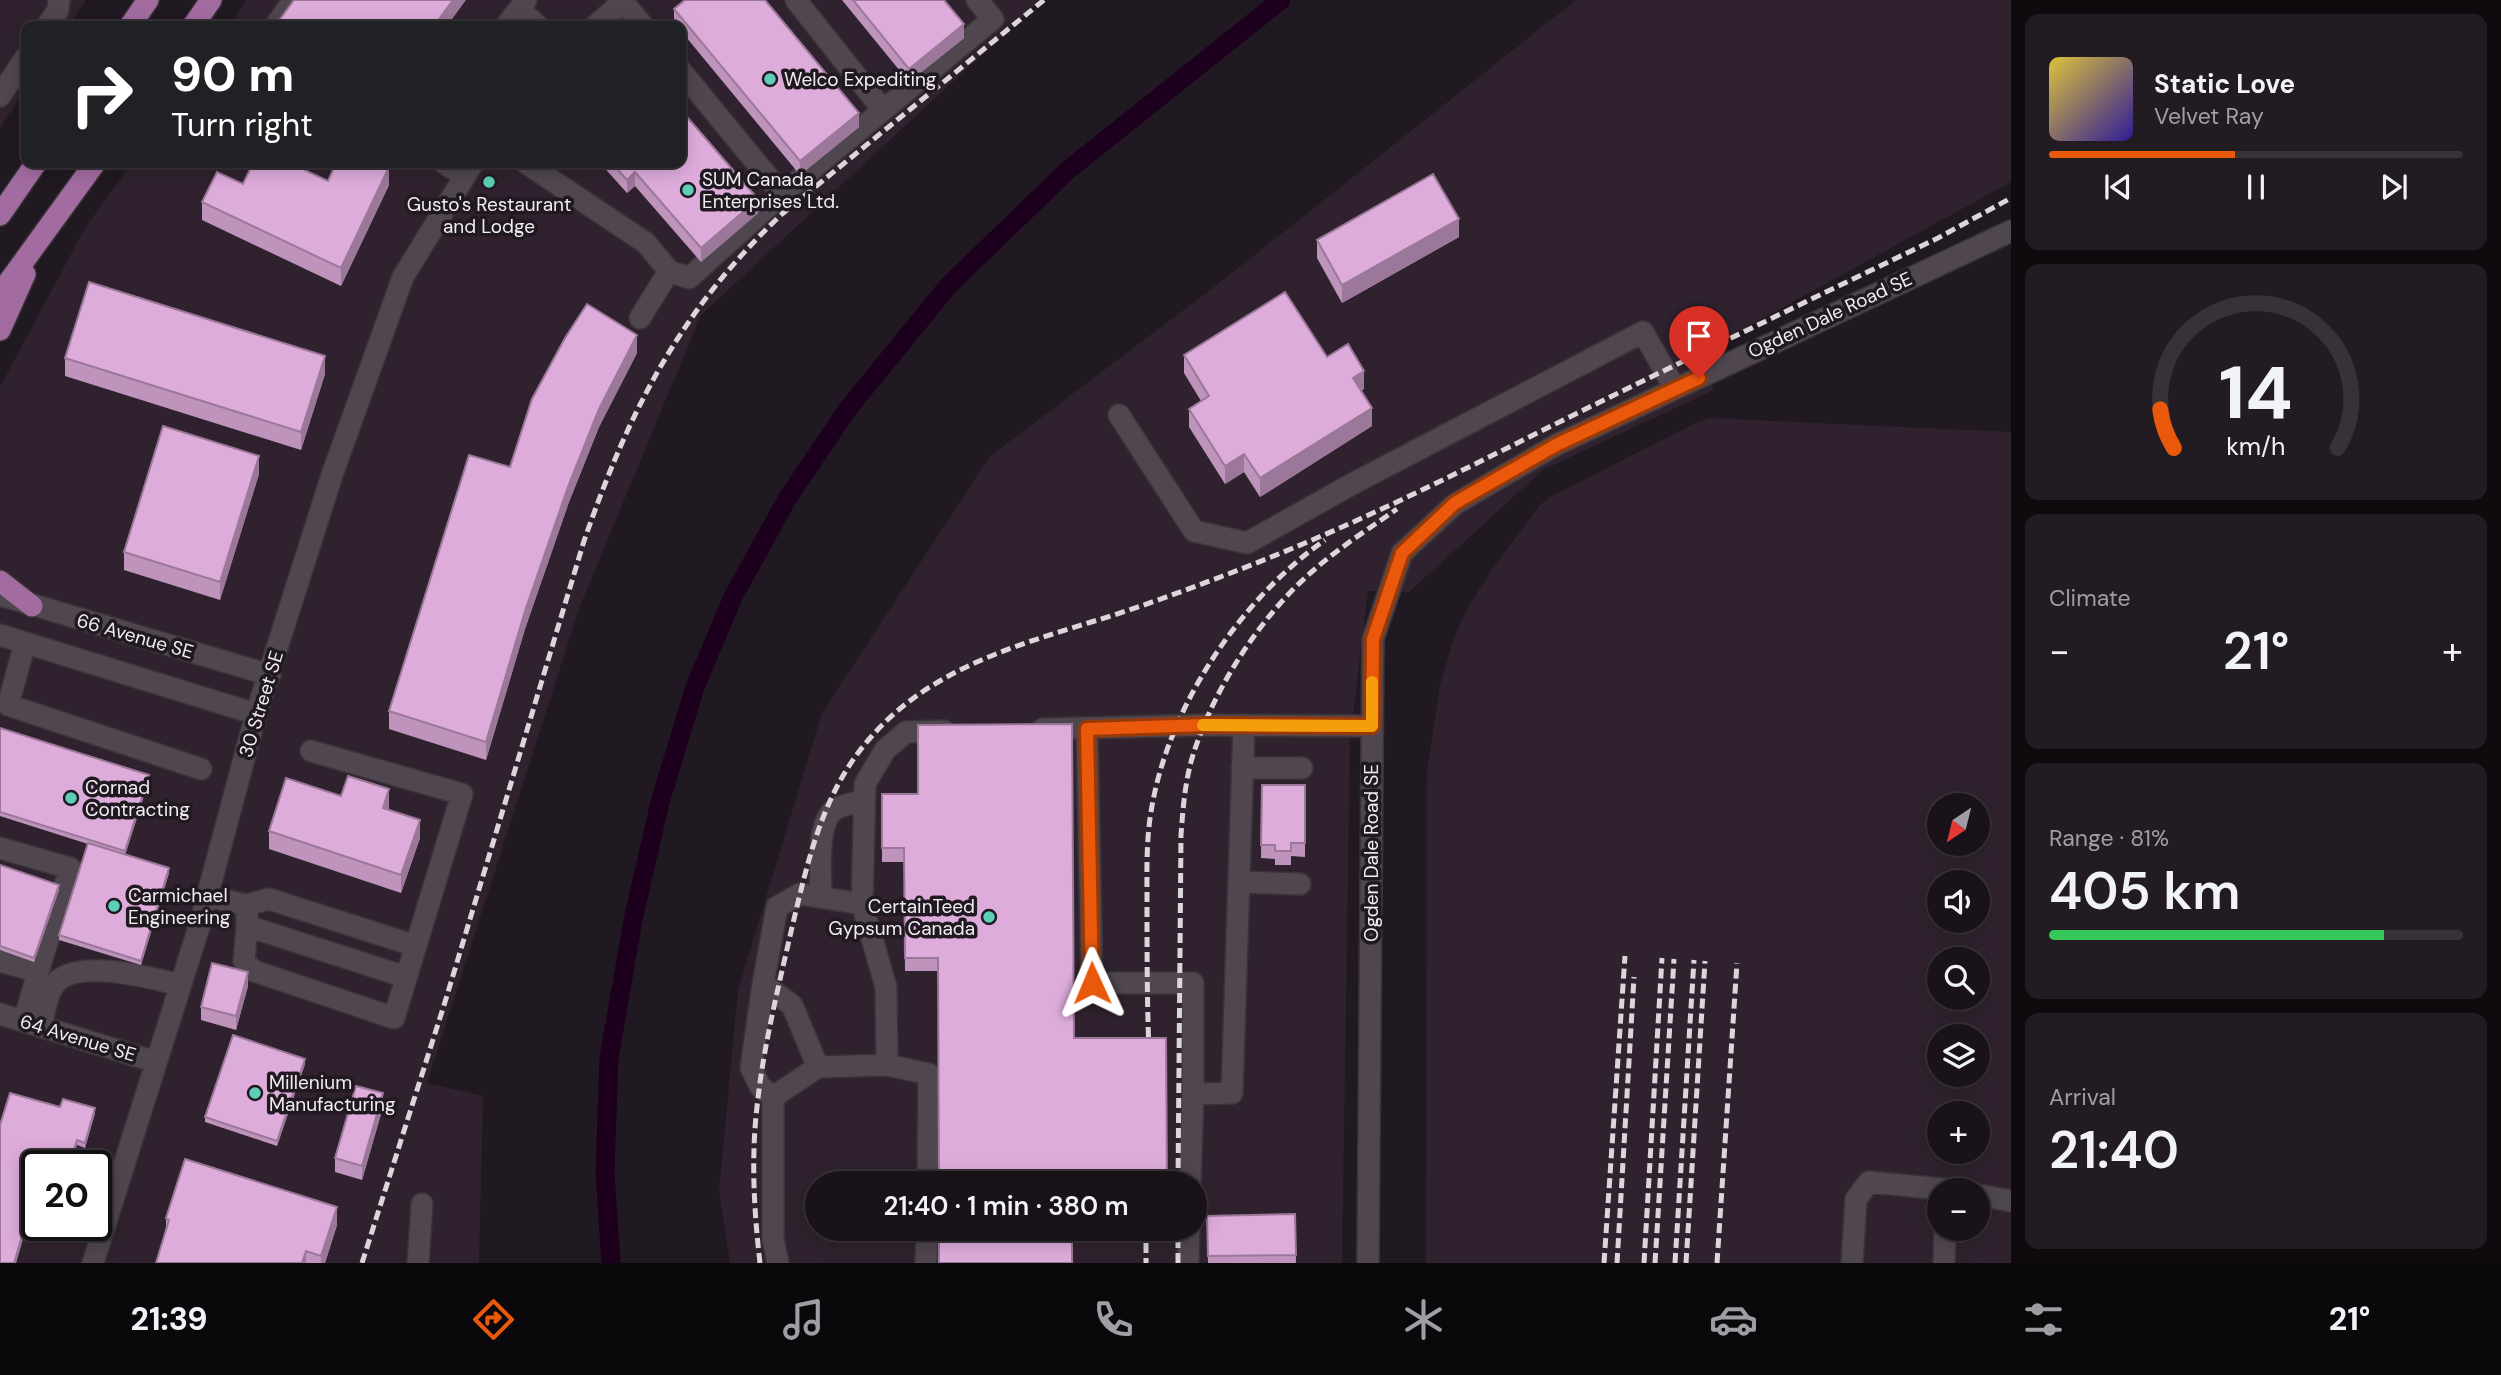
<!DOCTYPE html>
<html lang="en">
<head>
<meta charset="utf-8">
<style>
  :root { --surface:#191319; --page:#221c22; --text:#f1f3f6; --muted:#9f9ea2; --line:#373238; --accent:#ea580c }
  body { margin:0; font-family:"DM Sans",sans-serif; background:var(--page); color:var(--text); height:100vh; display:flex; flex-direction:column; font-size:26px; white-space:nowrap }
  * { box-sizing:border-box; margin:0 }
  p { font-size:23px; color:var(--muted) }
  .icon { flex:none; width:38px; height:38px; fill:none; stroke:currentColor; stroke-width:2; stroke-linecap:round; stroke-linejoin:round }
  .map { position:relative; flex:1; overflow:hidden }
  .side { display:flex; flex-direction:column; gap:14px; padding:14px; background:#0e0a0e; width:490px }
  .side>* { flex:none }
  .hud { position:absolute; left:21px; top:21px; width:665px; height:147px; border-radius:14px; box-shadow:0 4px 18px #0003,0 0 0 2px var(--line); background:#202124; color:#fff; overflow:hidden }
  .needle { width:46px; rotate:215deg }
  .controls { position:absolute; left:1927px; top:793px; display:grid; gap:14px }
  .controls a { display:grid; place-items:center; width:63px; height:63px; border-radius:50%; background:var(--surface); box-shadow:0 4px 18px #0003,0 0 0 2px var(--line); font-size:35px }
  .speed { position:absolute; left:21px; top:1150px; display:flex; gap:14px; font-size:35px; font-weight:700; text-align:center }
  .speed>* { display:grid; place-content:center; width:91px; height:91px; border-radius:50%; background:var(--surface); box-shadow:0 4px 18px #0003,0 0 0 2px var(--line); line-height:1 }
  .speed .limit { border:4px solid #111; border-radius:10px; background:#fff; color:#111 }
  .pin { position:absolute; display:grid; place-items:center; width:60px; height:60px; color:#fff; margin:-72px -30px; border-radius:50% 50% 50% 0; rotate:-45deg; box-shadow:0 0 7px #0007 }
  .pin .icon { rotate:45deg }
  .me { position:absolute; width:77px; margin:-38px; rotate:359deg; stroke-linejoin:round; filter:drop-shadow(0 0 5px #0008) }
  .turn { display:flex; align-items:center; gap:24px; height:147px; padding:0 35px; font-size:32px }
  .turn .icon { width:91px; height:91px; stroke-width:2.5 }
  .turn b { display:block; font-size:49px; line-height:60px }
  .big { font-size:52px; font-weight:600; line-height:1.1 }
  .side .card { flex:1; display:flex; flex-direction:column; justify-content:center; gap:10px; min-width:0; padding:0 24px; border-radius:14px; background:var(--page) }
  .side .dial { align-items:center; gap:0 }
  .dial svg { height:182px; overflow:visible; fill:none; stroke:var(--line); stroke-width:7; stroke-linecap:round; text-anchor:middle }
  .dial text { fill:var(--text); stroke:none }
  .song { display:flex; align-items:center; gap:21px }
  .cover { width:84px; height:84px; border-radius:10px; background:linear-gradient(135deg,hsl(50 70% 55%),hsl(250 70% 35%)) }
  .played { height:7px; border-radius:4px; background:linear-gradient(90deg,var(--accent) 45%,var(--line) 45%) }
  .keys { display:flex; justify-content:space-around; direction:ltr }
  .heat { display:flex; justify-content:space-between; align-items:center; font-size:38px; direction:ltr }
  .charge { height:10px; border-radius:5px; background:linear-gradient(90deg,#34c759 81%,var(--line) 0) }
  .trip { position:absolute; left:805px; top:1171px; width:402px; height:70px; border-radius:35px; background:var(--surface); box-shadow:0 4px 18px #0003,0 0 0 2px var(--line); font-weight:600; line-height:70px; text-align:center }
  .menu { display:flex; height:112px; justify-content:space-around; align-items:center; background:#0a080a; color:var(--muted) }
  .menu .icon { width:49px; height:49px }
  .menu .active { color:var(--accent) }
  .menu b { font-size:32px; color:var(--text) }
  main { display:flex; flex:1; min-height:0 }
  .map>svg:first-child { display:block }
</style>
</head>
<body>
<main>
<div class="map">
<svg width="2011" height="1263" viewBox="0 0 2011 1263">
  <rect width="100%" height="100%" fill="#211921"/>
  <path fill="#2f222e" fill-rule="evenodd" d="M0,0H86L68,26H26V89L0,128Z
    M247,0H1041L701,315L580,606L427,1083L483,1096L479,1263H0V387L85,228L132,163H681V26H229ZM37,1166H96V1225H37Z
    M1576,0H2011V182L1696,355L1714,390L1543,470L1409,592L1368,591L1350,739L1342,1263H730L719,1191L738,990L822,713L990,456L1222,281ZM817,1183H1195V1228H817Z
    M1711,418L2011,432V1263H1426L1427,772L1440,685L1454,638L1468,607L1493,568L1541,504L1553,495L1698,422ZM1939,805H1978V844H1939ZM1939,882H1978V920H1939ZM1939,959H1978V998H1939ZM1939,1036H1978V1074H1939ZM1939,1113H1978V1152H1939ZM1939,1190H1978V1228H1939Z"/>
  <g fill="none" stroke-linecap="round" stroke-linejoin="round">
    <path stroke="#1c001d" stroke-width="19" d="M611,1263L605,1173L609,1058L633,920L660,802L695,687L733,597L787,499L847,410L948,286L1068,170L1281,0"/>
    <defs>
      <path id="minor" d="M796,0L883,110
        M623,2L643,26
        M519,9L538,26
        M47,26L58,10L59,0
        M275,26L294,0
        M506,26L526,0
        M595,26L625,0
        M681,71L782,194
        M0,96L26,57
        M444,163L465,176
        M526,163L646,243L669,271L689,278L782,194L993,19L977,0
        M640,318L669,271
        M1119,415L1194,531L1247,543L1354,483L1643,332L1675,389
        M0,595L270,675
        M0,635L256,714
        M25,643L8,705L201,769
        M1043,729L1206,725L1372,726
        M1087,729L1092,983H1193V1094
        M1242,768H1302
        M0,848L70,868L38,972
        M1239,882L1300,884
        M207,896L246,905L269,899L416,946
        M821,898C821,876 816,826 833,811C840,805 855,803 864,800
        M247,914V926L406,977
        M247,926L244,961L254,971L394,1018L462,794L311,751
        M0,961L38,972L24,1021
        M763,984L751,1068L760,1086L773,1097
        M0,1014L156,1062
        M41,1027C44,1014 46,996 54,985C74,957 153,978 180,985
        M887,1065L886,987L862,904L865,784L885,750L906,732L944,731
        M818,1067L792,1005L763,984L777,907L800,894L862,904
        M1190,1183L1193,1094L1232,1093L1244,725
        M1978,1195L2011,1201
        M93,1263L199,927L256,714L332,475L403,277L473,163
        M418,1263L422,1204
        M778,1263L773,1239V1097L818,1067L887,1065L929,1074L928,1183
        M926,1263L927,1228
        M1188,1263L1189,1228
        M1368,1263L1373,639L1402,553L1455,504L1556,445L2011,231
        M1852,1263L1856,1199L1869,1182L1952,1190
        M1944,1263L1945,1228"/>
      <path id="major" d="M130,26L148,0
        M193,26L211,0
        M0,215L36,163
        M0,294L95,163
        M0,330L25,274
        M0,581L32,606"/>
    </defs>
    <use href="#minor" stroke="#393338" stroke-width="24"/>
    <use href="#major" stroke="#393338" stroke-width="24"/>
    <use href="#minor" stroke="#50464f" stroke-width="21"/>
    <use href="#major" stroke="#a36ca1" stroke-width="21"/>
    <path stroke="#dcd6db" stroke-width="5" stroke-dasharray="10 5" stroke-linecap="butt" d="M1149,1052C1147,1002 1147,952 1147,902C1147,872 1146,842 1151,812C1167,709 1240,599 1325,540
      M1178,1183L1181,835C1183,808 1185,781 1193,755C1214,688 1261,615 1315,569C1340,547 1370,528 1397,509
      M1146,1228V1263
      M362,1263L445,1002L584,541C629,411 680,310 782,214L1044,0
      M760,1263C754,1211 751,1159 757,1107C763,1049 777,993 790,936C807,865 821,793 871,737C941,657 1045,639 1141,606C1212,581 1282,554 1351,523C1436,485 1518,442 1602,401C1714,346 1826,292 1938,238L2011,198
      M1178,1263V1228
      M1604,1263L1625,956
      M1617,1263L1634,977
      M1644,1263L1662,958
      M1655,1263L1674,959
      M1675,1263L1694,960
      M1686,1263L1705,961
      M1717,1263L1737,963"/>
  </g>
  <path fill="#bf94bc" d="M842,0H944L964,38L909,82Z
    M674,9L859,127L800,175L681,31V26H677L674,23Z
    M600,163H681L758,213L701,262L635,186L627,193Z
    M328,181L389,185L341,286L202,220V202L243,184Z
    M1459,237L1342,303L1317,258V240Z
    M637,353L599,427L569,502L525,629L486,760L389,729V711L510,467Z
    M1184,355L1327,357L1364,389L1361,391L1372,426L1260,497L1244,472L1225,484L1189,427V409L1201,401L1184,373Z
    M65,358L325,374L301,450L65,376Z
    M259,474L220,600L124,570V552Z
    M0,728L149,780L125,854L169,873L141,965L59,940V935L88,844L0,816Z
    M1262,785H1305V857L1291,856V865H1275V859L1261,858Z
    M882,794L1074,1038L1167,1183L938,971H905L904,862H882Z
    M341,796L389,808L388,810L420,838L401,893L269,849V831Z
    M0,865L59,890L34,962L0,950Z
    M248,986L236,1030L201,1020V1007Z
    M305,1064L277,1146L205,1122V1117Z
    M10,1093L60,1107L63,1099L95,1108V1113L85,1148L77,1145L70,1166H37V1225H53L51,1232L27,1225L16,1263H0V1125Z
    M383,1107L362,1180L335,1172V1158Z
    M1295,1214L1296,1263H1208L1207,1216Z
    M166,1218L337,1225L325,1263H156L166,1232Z"/>
  <path fill="#9b7899" d="M453,0H466L447,26H434Z
    M964,24V38L909,82V69Z
    M859,113V127L800,175V161Z
    M389,167V185L341,286V268Z
    M635,172V186L627,193V180Z
    M758,199V213L701,262V248Z
    M1459,219V237L1342,303V285Z
    M637,335V353L599,427L569,502L525,629L486,760V742L525,611L569,484L599,409Z
    M325,356V374L301,450V432Z
    M1364,371V389L1353,396V378Z
    M1372,408V426L1260,497V478Z
    M1244,454V472L1225,484V466Z
    M259,456V474L220,600V582Z
    M149,775V780L125,856V851Z
    M389,789V808L383,826V808Z
    M420,820V838L401,893V875Z
    M169,868V873L141,965V961Z
    M59,885V890L34,962V958Z
    M248,972V986L236,1030V1016Z
    M305,1059V1064L277,1146V1141Z
    M383,1093V1107L362,1180V1166Z
    M95,1108V1113L85,1148V1143Z
    M77,1140V1145L70,1166H69Z
    M337,1207V1225L325,1263H321V1256Z
    M27,1220V1225L16,1263H14Z
    M306,1251V1263H302Z"/>
  <path fill="#deacdb" stroke="#9b7899" stroke-width="2" d="M294,0H453L434,26H275Z
    M685,0H765L859,113L800,161L674,9Z
    M853,0H944L964,24L909,69Z
    M681,110L758,199L701,248L635,172L627,180L612,163H681Z
    M253,163H290L328,181L336,163H379L389,167L341,268L202,202L217,172L243,184Z
    M1433,174L1459,219L1342,285L1317,240Z
    M89,282L325,356L301,432L65,358Z
    M1285,292L1327,357L1348,344L1364,371L1353,378L1372,408L1260,478L1244,454L1225,466L1189,409L1209,396L1184,355Z
    M587,304L637,335L599,409L569,484L525,611L486,742L389,711L469,455L510,467L532,399L565,338Z
    M163,426L259,456L220,582L124,552Z
    M1072,724L1074,1038H1166L1167,1183H939L938,958H905L904,848H882V794H918V725Z
    M0,728L149,775L125,851L0,812Z
    M348,776L389,789L383,808L420,820L401,875L269,831L286,778L341,796Z
    M1262,785H1305V843H1291V851H1275V845H1261Z
    M88,843L169,868L141,961L59,935Z
    M0,865L59,885L34,958L0,946Z
    M212,963L248,972L236,1016L201,1007Z
    M233,1035L305,1059L277,1141L205,1117Z
    M356,1086L383,1093L362,1166L335,1158Z
    M10,1093L60,1107L63,1099L95,1108L85,1143L77,1140L69,1166H37V1223L27,1220L14,1263H0V1125Z
    M185,1159L337,1207L321,1256L306,1251L302,1263H156L169,1220L166,1218Z
    M1295,1214L1296,1255L1208,1256L1207,1216Z
    M939,1228H1072V1263H939Z"/>
  <g fill="none" stroke-linecap="round" stroke-linejoin="round">
    <defs>
      <path id="route" d="M1092,983L1087,729L1206,725L1372,726L1373,639L1402,553L1455,503L1556,445L1699,378"/>
    </defs>
    <use href="#route" stroke="#983908" stroke-width="18"/>
    <use href="#route" stroke="#ea580c" stroke-width="12"/>
    <path stroke="#f59e0b" stroke-width="12" d="M1203,725L1372,726V682"/>
  </g>
  <g fill="#5eceb8" stroke="#211921" stroke-width="2.5">
    <circle cx="770" cy="79" r="7"/>
    <circle cx="489" cy="182" r="7"/>
    <circle cx="688" cy="190" r="7"/>
    <circle cx="71" cy="798" r="7"/>
    <circle cx="114" cy="906" r="7"/>
    <circle cx="989" cy="917" r="7"/>
    <circle cx="255" cy="1093" r="7"/>
  </g>
  <g text-anchor="middle" dominant-baseline="central" stroke-width="7" stroke-linejoin="round" paint-order="stroke">
    <g font-size="19" fill="#f2ecf1" stroke="#211921" text-anchor="start">
      <text x="784" y="79">Welco Expediting</text>
      <text x="702" y="179">SUM Canada<tspan x="702" dy="22">Enterprises Ltd.</tspan></text>
      <text x="489" y="204" text-anchor="middle">Gusto's Restaurant<tspan x="489" dy="22">and Lodge</tspan></text>
      <text x="85" y="787">Cornad<tspan x="85" dy="22">Contracting</tspan></text>
      <text x="128" y="895">Carmichael<tspan x="128" dy="22">Engineering</tspan></text>
      <text x="975" y="906" text-anchor="end">CertainTeed<tspan x="975" dy="22">Gypsum Canada</tspan></text>
      <text x="269" y="1082">Millenium<tspan x="269" dy="22">Manufacturing</tspan></text>
    </g>
    <g font-size="19" fill="#f2ecf1" stroke="#211921">
      <text transform="translate(1830 315) rotate(-25)">Ogden Dale Road SE</text>
      <text transform="translate(135 636) rotate(16)">66 Avenue SE</text>
      <text transform="translate(261 704) rotate(-73)">30 Street SE</text>
      <text transform="translate(1371 853) rotate(-90)">Ogden Dale Road SE</text>
      <text transform="translate(78 1038) rotate(17)">64 Avenue SE</text>
    </g>
  </g>
</svg>
<div class="controls">
<a><svg class="needle" viewBox="-14 -14 28 28"><path d="M0-13l5 13h-10z" fill="#e53935"/><path d="M0 13l5-13h-10z" fill="#9f9ea2"/></svg></a>
<a><svg class="icon" aria-label="sound" viewBox="0 0 24 24"><path d="M4 9h4l5-4v14l-5-4H4zM17 9q2 3 0 6"/></svg></a>
<a><svg class="icon" aria-label="search" viewBox="0 0 24 24"><circle cx="10" cy="10" r="6"/><path d="M15 15l6 6"/></svg></a>
<a><svg class="icon" aria-label="layers" viewBox="0 0 24 24"><path d="M12 4l9 5-9 5-9-5zM3 14l9 5 9-5"/></svg></a>
<a>+</a>
<a>−</a>
</div>
<div class="speed"><div class="limit">20</div></div>
<div class="pin" style="left:1699px;top:378px;background:#d93025"><svg class="icon" aria-label="arrive" viewBox="0 0 24 24"><path d="M6 21V4h12l-3 4 3 4H6"/></svg></div>
<svg class="me" style="left:1092px;top:983px" viewBox="-20 -20 40 40"><path d="M0-17L14 15 0 8-14 15z" fill="#ea580c" stroke="#fff" stroke-width="4"/></svg>
<div class="trip">21:40 · 1 min · 380 m</div>
<div class="hud">
<div class="turn"><svg class="icon" aria-label="right" viewBox="0 0 24 24"><path d="M7 20v-9h11M14 6l5 5-5 5"/></svg><div><b>90 m</b>Turn right</div></div>
</div>
</div>
<section class="side">
<div class="card">
<div class="song"><i class="cover"></i><div><b>Static Love</b><p>Velvet Ray</p></div></div>
<div class="played"></div>
<div class="keys"><svg class="icon" aria-label="previous" viewBox="0 0 24 24"><path d="M18 5L8 12l10 7zM5 5v14"/></svg><svg class="icon" aria-label="pause" viewBox="0 0 24 24"><path d="M8 5v14M16 5v14"/></svg><svg class="icon" aria-label="next" viewBox="0 0 24 24"><path d="M6 5l10 7-10 7zM19 5v14"/></svg></div>
</div>
<div class="card dial"><svg viewBox="0 0 100 80">
<path d="M14 69A42 42 0 1 1 86 69"/>
<path d="M14 69A42 42 0 0 1 8 52" stroke="#ea580c"/>
<text x="50" y="56" font-size="32" font-weight="700">14</text>
<text x="50" y="72" font-size="11">km/h</text>
</svg></div>
<div class="card"><p>Climate</p>
<div class="heat"><a>−</a><b class="big">21°</b><a>+</a></div>
</div>
<div class="card"><p>Range · 81%</p><b class="big">405 km</b><div class="charge"></div></div>
<div class="card"><p>Arrival</p><b class="big">21:40</b></div>
</section>
</main>
<nav class="menu">
<b>21:39</b>
<svg class="icon active" aria-label="directions" viewBox="0 0 24 24"><path d="M12 3l9 9-9 9-9-9zM9 14v-3h6M13 9l2 2-2 2"/></svg>
<svg class="icon" aria-label="music" viewBox="0 0 24 24"><path d="M9 18V5l10-2v13"/><circle cx="6" cy="18" r="3"/><circle cx="16" cy="16" r="3"/></svg>
<svg class="icon" aria-label="phone" viewBox="0 0 24 24"><path d="M5 4h4l2 5-3 2q2 4 5 5l2-3 5 2v4C11 20 4 13 5 4z"/></svg>
<svg class="icon" aria-label="climate" viewBox="0 0 24 24"><path d="M12 3v18M4 7l16 10M4 17L20 7"/></svg>
<svg class="icon" aria-label="car" viewBox="0 0 24 24"><path d="M5 17H2v-5l4-1 3-4h7l3 4 3 1v5h-3M9 17h6M6 11h13"/><circle cx="7" cy="17" r="2"/><circle cx="17" cy="17" r="2"/></svg>
<svg class="icon" aria-label="filters" viewBox="0 0 24 24"><path d="M4 7h16M4 17h16"/><circle cx="9" cy="7" r="2"/><circle cx="15" cy="17" r="2"/></svg>
<b>21°</b>
</nav>
</body>
</html>
